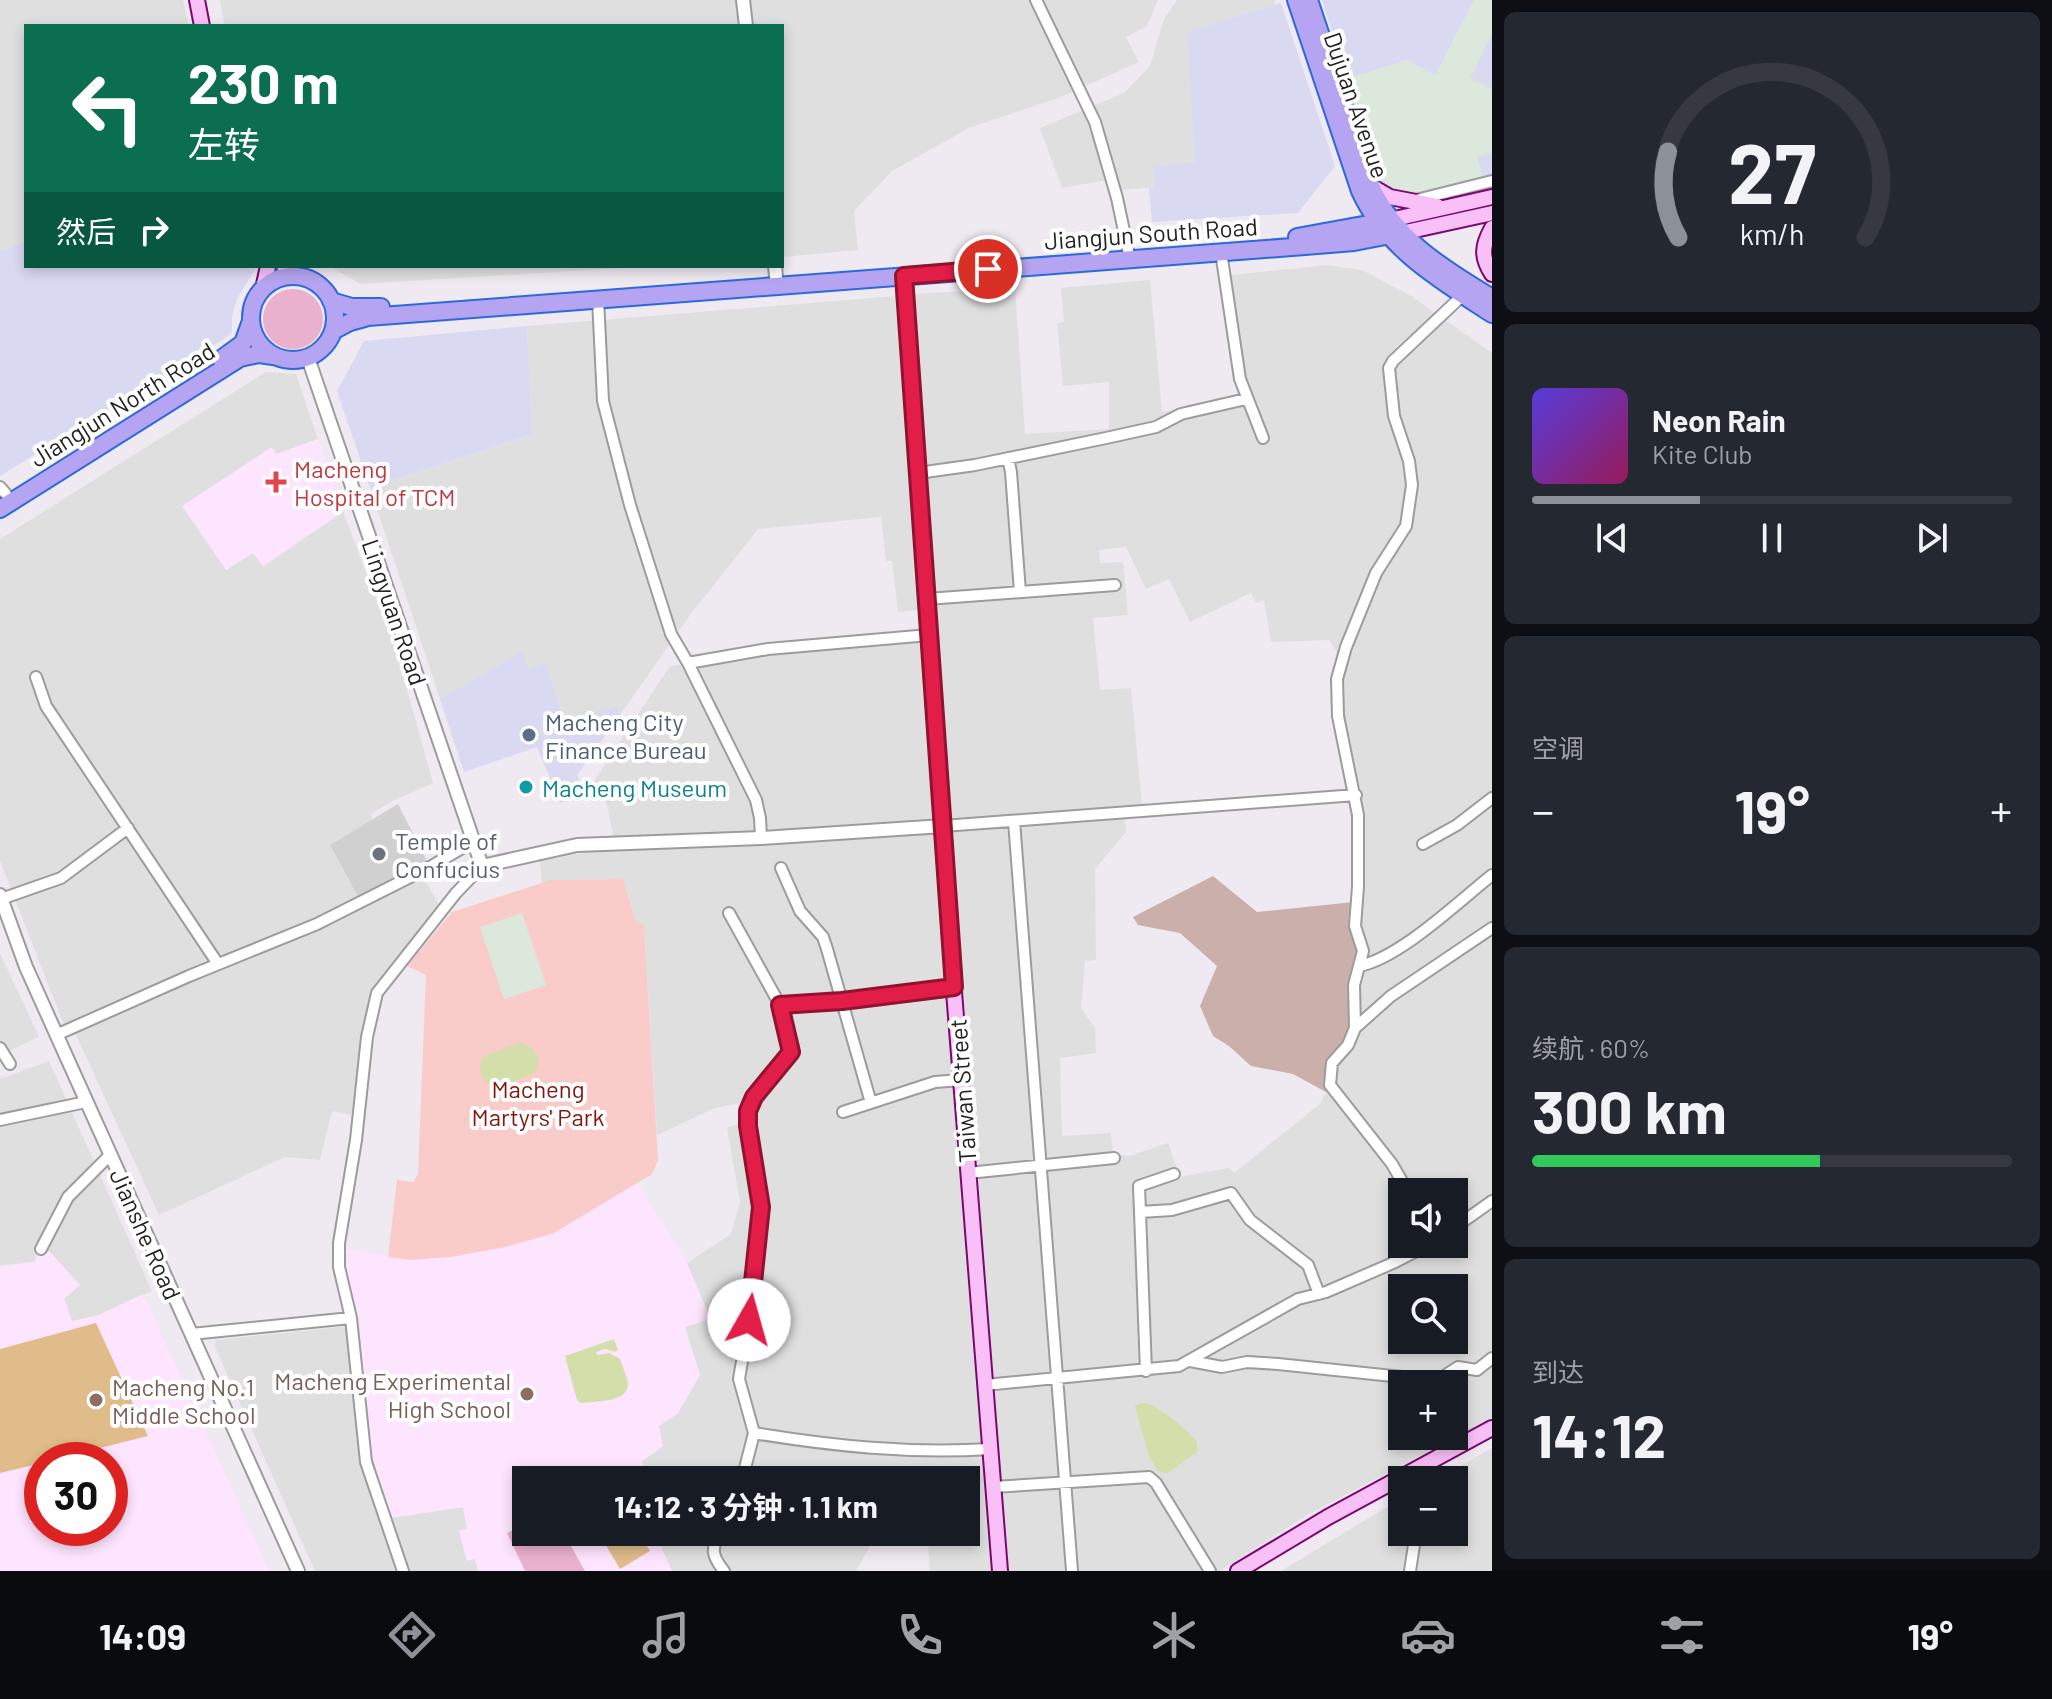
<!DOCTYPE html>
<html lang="zh">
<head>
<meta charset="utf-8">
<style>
  :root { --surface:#171b24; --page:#242831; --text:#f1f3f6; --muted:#9ea1a6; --line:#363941; --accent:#8c9099 }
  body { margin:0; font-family:Barlow,"Noto Sans SC",sans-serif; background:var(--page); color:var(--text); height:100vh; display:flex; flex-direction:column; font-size:30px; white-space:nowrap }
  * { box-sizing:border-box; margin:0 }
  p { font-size:26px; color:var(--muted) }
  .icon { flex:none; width:44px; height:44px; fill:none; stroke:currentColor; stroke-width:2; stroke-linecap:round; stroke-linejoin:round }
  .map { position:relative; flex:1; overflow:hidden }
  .drawer { display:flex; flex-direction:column; gap:12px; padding:12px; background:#0d0f14; width:560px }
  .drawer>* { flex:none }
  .top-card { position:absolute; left:24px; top:24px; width:760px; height:244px; border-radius:0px; box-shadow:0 4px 12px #0003; background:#0b6e4f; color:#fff; overflow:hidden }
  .tools { position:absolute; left:1388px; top:1178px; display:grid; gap:16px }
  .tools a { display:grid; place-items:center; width:80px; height:80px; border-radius:0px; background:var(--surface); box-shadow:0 4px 12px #0003; font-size:40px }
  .speed { position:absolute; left:24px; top:1442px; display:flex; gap:16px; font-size:40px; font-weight:700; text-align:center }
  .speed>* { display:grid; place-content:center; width:104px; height:104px; border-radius:50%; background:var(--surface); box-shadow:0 4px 12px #0003; line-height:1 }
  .speed .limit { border:12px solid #d22; background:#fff; color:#111 }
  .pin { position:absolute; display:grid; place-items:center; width:68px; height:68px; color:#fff; margin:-34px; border:4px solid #fff; border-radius:50%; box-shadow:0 2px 8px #0007 }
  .me { position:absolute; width:88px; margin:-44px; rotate:7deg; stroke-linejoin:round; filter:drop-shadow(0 0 6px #0008) }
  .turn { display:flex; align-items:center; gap:28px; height:168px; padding:0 32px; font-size:36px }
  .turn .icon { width:104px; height:104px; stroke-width:2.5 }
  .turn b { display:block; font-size:56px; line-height:68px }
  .then { display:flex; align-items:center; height:76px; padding:0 32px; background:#0003; gap:16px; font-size:30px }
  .big { font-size:60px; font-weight:700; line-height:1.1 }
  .drawer .widget { flex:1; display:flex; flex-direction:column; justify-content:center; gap:12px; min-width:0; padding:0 28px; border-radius:12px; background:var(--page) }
  .drawer .dial { align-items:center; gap:0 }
  .dial svg { height:208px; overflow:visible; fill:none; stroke:var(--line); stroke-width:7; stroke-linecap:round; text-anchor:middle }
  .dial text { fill:var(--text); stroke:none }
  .song { display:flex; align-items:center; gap:24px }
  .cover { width:96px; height:96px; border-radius:12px; background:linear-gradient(135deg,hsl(250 70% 55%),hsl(330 70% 35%)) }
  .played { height:8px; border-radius:4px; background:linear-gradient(90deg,var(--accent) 35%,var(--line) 35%) }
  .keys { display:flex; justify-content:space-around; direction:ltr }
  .heat { display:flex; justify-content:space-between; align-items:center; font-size:44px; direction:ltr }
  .charge { height:12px; border-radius:6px; background:linear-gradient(90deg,#34c759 60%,var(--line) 0) }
  .trip { position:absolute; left:512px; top:1466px; width:468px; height:80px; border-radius:0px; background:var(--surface); box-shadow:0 4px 12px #0003; font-weight:700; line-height:80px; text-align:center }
  .menu { display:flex; height:128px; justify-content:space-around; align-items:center; background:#090b0e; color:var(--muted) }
  .menu .icon { width:56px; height:56px }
  .menu .current { color:var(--accent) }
  .menu b { font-size:36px; color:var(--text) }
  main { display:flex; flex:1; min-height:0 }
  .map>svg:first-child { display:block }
</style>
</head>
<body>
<main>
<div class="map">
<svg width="1492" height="1571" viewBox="0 0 1492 1571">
  <rect width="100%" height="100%" fill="#efe9f2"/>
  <path fill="#dfdfe0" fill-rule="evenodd" d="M0,0H183L189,26H26V241L0,251Z
    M220,0H1158L1147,26L1126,37L1139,62L1061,97L969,128L892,171L854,211L858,250L782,257V26H225Z
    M1177,0H1274L1275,5L1187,32L1196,162L1156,187L1110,191L1107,180L1062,188L1040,128L1124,93L1150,66L1164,19Z
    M1326,265L1362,270L1411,296L1492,353V1418L1309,1514L1220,1571H1008L951,830L1125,816L1126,832L1095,869L1096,960L1085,961L1081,1008L1095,1028L1096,1053L1060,1058L1062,1136L1111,1133L1113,1154L1129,1156L1168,1143L1180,1177L1229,1168L1234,1173L1320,1104L1326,1092L1327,1066L1349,1038L1355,891L1353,803L1332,710L1338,654L1329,640L1271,642L1264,600L1256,603L1251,593L1190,622L1169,579L1146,589L1126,547L1099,550L1100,563L1123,562L1128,615L1093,618L1100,690L1131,688L1142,805L951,822L915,294L1015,288L1025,434L1109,429V382L1063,386L1057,323L1064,322L1061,288L1150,280L1162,412L1224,401L1240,394L1222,276ZM1402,1192H1454V1244H1402ZM1402,1288H1454V1340H1402ZM1402,1384H1454V1436H1402Z
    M329,266H653L361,284Z
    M896,296L919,610L898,612L892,561H886L881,517L758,529L690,615L620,715L617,706L565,724L546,664L529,669L523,652L440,699L370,488L532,434L527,326Z
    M266,372L296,374L318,439L276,454L272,448L183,507L253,553L263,566L343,512L396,650L433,783L391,802L370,814L373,819L330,845L357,896L279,936L220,959H210L160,984L64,1025L0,861V539Z
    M922,639L935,821L614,839L607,805L594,781L670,666Z
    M937,829L994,1571H930L928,1546L874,1539L856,1571H672L654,1532H966V1480H649L641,1462L659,1426L678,1413L685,1327L710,1318L687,1263L731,1234L740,1202L727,1128L743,1122L740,1103L715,1108L657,1135L644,925L636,921L623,879L551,880L542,884L540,861L604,849Z
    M423,876L440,907L376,983L368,1009L351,1115L332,1111L320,1160L285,1157L159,1215L75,1033Z
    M0,953L39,1037L0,1055Z
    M49,1061L152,1291L99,1315L72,1322L64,1299L34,1262L0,1266V1079Z
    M359,1325L369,1443L390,1518L463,1507L467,1529L460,1531L467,1560L475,1558L478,1571H315L214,1345L216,1340Z
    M1492,1448V1571H1281L1402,1498V1532H1454V1480H1435Z"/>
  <path fill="#dad9f2" d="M1322,0H1492V175L1417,195L1380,184Z
    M1281,3L1335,166L1298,213L1152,222L1149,188L1155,187L1153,166L1195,162L1187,32Z
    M26,241V266H257L237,299L232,316V332L227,337L0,476V251Z
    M527,326L532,434L370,488L337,391L364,341Z
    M523,651L529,669L546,663L565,723L617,706L620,715L577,775L582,786L573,798L560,803L537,747L464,772L440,699Z"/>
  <path fill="#fee5ff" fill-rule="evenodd" d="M318,439L343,512L263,566L253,553L226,570L182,506L272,447L277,454Z
    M637,1183L687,1263L710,1319L685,1327L700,1375L678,1413L659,1426L663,1446L641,1462L650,1479L526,1480V1532H654L672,1571H478L475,1559L467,1561L459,1531L467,1528L463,1507L390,1518L369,1443L357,1301L348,1299L346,1249L411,1260L554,1233Z
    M40,1248L50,1252L80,1285L64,1299L72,1321L99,1315L143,1294L269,1571H0V1266L34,1262ZM42,1460H110V1528H42Z"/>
  <path fill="#d0d0d0" d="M398,804L428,863L359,899L330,845Z"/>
  <path fill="#eab1ce" d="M263 319a30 30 0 1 1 60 0a30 30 0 1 1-60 0Z
    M526,1522V1532H563L585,1571H525L507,1533Z"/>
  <path fill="#caafaa" d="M1213,876L1257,912L1354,902L1360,948L1353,1026L1349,1038L1327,1066L1326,1092L1293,1074L1251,1066L1229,1046L1213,1036L1200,1006L1217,966L1180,933L1138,925L1133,917Z"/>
  <path fill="#f9ccc9" d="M623,879L636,921L644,925L658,1160L652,1174L554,1233L506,1247L451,1257L411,1260L388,1257L397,1180L413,1182L418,1174L426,975L407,966L452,912L551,880Z"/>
  <path fill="#dfbc89" d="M96,1323L148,1436L52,1460H42V1463L0,1473V1349Z
    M598,1532H639L650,1551L620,1569Z"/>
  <path fill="#dde8dd" d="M1474,0H1492V35L1470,78L1492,89V152L1477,157L1483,177L1417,195L1380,184L1347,79L1406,60L1435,75Z
    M522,913L546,985L504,999L480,927Z"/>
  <path fill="#d3deab" d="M519,1043C535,1045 543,1058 535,1073L500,1087L485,1082L479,1068L484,1056Z
    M614,1339L618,1350L615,1352L605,1349L596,1352L598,1355L609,1353L620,1359C622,1366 628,1377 628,1385C627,1403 594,1401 581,1403L577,1400L565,1356Z
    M1141,1403C1156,1402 1187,1430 1197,1442V1452L1168,1473L1159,1472L1149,1457L1135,1406Z"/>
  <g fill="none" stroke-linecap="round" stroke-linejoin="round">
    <defs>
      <path id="minor" d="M1036,0L1095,122L1117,198L1128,250
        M1416,200L1492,181
        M1221,252L1240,379L1263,438
        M598,299L603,401L630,505L671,634L688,663L756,800L760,818L761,838
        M1008,458L1011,472L1020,592
        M918,473L975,465L1106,438L1156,427L1181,414L1246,399
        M0,487L6,494
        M927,599L1115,585
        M688,663L768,649L929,635
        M36,677L46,706L218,964
        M1014,821L1072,1571
        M943,826L1356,795
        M1423,844L1457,825L1492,798
        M781,868L800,911L823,937L827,949L871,1103
        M1,899L61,878L128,828
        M729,913L780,1005L791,1052L754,1097L748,1111L761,1215L749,1320L739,1379L754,1433L742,1480
        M1359,966C1400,958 1458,902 1492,875
        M780,1005L842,1001L954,987
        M1355,1028L1391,996L1492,928
        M56,1035L189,976L317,924L430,867L474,841
        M0,1048L10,1064
        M843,1112L935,1082L961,1080
        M0,1120L86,1102
        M968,1173L1114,1158
        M1408,1192L1392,1164L1330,1085L1332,1063L1348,1045L1355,1028L1354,985L1363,951L1355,926L1358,887V815L1338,716L1337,679L1346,647L1376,573L1406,526L1412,485L1409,461L1394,416L1389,368L1393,361L1463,295
        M1140,1212L1172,1210L1231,1193L1250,1220L1308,1265L1319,1294
        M1454,1228L1492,1201
        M41,1249L68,1197L110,1155
        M191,1334L351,1318
        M1190,1361L1222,1367L1247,1362L1278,1364L1402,1377L1414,1384
        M1146,1371L1139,1186L1174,1174
        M1432,1384L1458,1367L1477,1370L1492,1358
        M985,1385L1179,1366L1298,1299L1326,1292L1393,1263L1430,1244
        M754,1433C833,1446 910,1454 990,1449
        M1417,1477L1419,1480
        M993,1487L1149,1477L1156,1483L1210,1571
        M719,1532C711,1550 712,1556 724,1571
        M403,1571L366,1462L351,1318L339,1267V1243L356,1140L367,1037L377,993L456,893L482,866
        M1410,1571L1416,1532"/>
      <path id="tertiary" d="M743,0L746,26
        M775,266L776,277
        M308,358L482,866L577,845L761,838L943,826
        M0,895L26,967L298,1571"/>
      <path id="secondary" d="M197,0L202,26
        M1371,186L1390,197L1437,206
        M1390,220L1492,197
        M1492,228C1482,246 1481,257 1492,274
        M1401,233L1492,213
        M284,266L297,277
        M904,276L953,979L1000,1571
        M263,289L268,266
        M1238,1571L1328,1517L1492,1428"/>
      <path id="trunk" d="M1296,0L1360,191C1387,250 1440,280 1492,314
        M1309,0L1371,186C1396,241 1443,268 1492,298
        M1297,237L1390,220
        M251 318a42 42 0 1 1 84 0a42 42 0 1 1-84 0Z
        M331,301L352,307H381
        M333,331L350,322L368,317L1305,246L1354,242L1401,233
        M221,359L243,343L251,321
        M0,509L240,358L259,354L273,356"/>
    </defs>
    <use href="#minor" stroke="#9c9c9c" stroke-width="14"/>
    <use href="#tertiary" stroke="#9c9c9c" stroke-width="16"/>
    <use href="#secondary" stroke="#7b0770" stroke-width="18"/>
    <use href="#trunk" stroke="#2d6ad9" stroke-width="20"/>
    <use href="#minor" stroke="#fff" stroke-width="10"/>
    <use href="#tertiary" stroke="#fff" stroke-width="12"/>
    <use href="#secondary" stroke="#f9c0f7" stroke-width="14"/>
    <use href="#trunk" stroke="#b4a4f1" stroke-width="16"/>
  </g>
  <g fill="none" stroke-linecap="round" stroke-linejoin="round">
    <defs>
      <path id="route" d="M749,1320L761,1207L748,1126V1111L754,1097L791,1052L780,1005L842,1001L954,987L904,276L988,269"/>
    </defs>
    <use href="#route" stroke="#92132f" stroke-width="20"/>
    <use href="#route" stroke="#e11d48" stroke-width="14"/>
  </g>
  <path fill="#e0444e" stroke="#fff" stroke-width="3" d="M272 470h8v8h8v8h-8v8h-8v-8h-8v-8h8z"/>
  <circle fill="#5c6f8a" stroke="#fff" stroke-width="3" cx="529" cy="735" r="8"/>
  <circle fill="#0f9aa8" stroke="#fff" stroke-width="3" cx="526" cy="787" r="8"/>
  <circle fill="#6b7280" stroke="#fff" stroke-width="3" cx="379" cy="854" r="8"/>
  <g fill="#8d6e63" stroke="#fff" stroke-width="3">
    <circle cx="527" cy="1394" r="8"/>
    <circle cx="96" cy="1400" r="8"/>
  </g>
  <g text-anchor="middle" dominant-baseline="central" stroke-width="8" stroke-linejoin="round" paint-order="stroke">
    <g font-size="24" fill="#222" stroke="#fff">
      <text transform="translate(1357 105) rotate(71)">Dujuan Avenue</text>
      <text transform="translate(1151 233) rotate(-4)">Jiangjun South Road</text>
      <text transform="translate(122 404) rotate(-32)">Jiangjun North Road</text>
      <text transform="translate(395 612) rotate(71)">Lingyuan Road</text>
      <text transform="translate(962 1091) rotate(-94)">Taiwan Street</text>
      <text transform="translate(146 1234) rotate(66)">Jianshe Road</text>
    </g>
    <g font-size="24" fill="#be3a42" stroke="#fff" text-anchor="start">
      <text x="294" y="468">Macheng<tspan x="294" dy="28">Hospital of TCM</tspan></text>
    </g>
    <g font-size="24" fill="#4e5e75" stroke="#fff" text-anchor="start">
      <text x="545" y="721">Macheng City<tspan x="545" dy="28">Finance Bureau</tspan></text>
    </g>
    <g font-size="24" fill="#0d838f" stroke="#fff" text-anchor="start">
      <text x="542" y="787">Macheng Museum</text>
    </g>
    <g font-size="24" fill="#5b616d" stroke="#fff" text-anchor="start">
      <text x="395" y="840">Temple of<tspan x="395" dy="28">Confucius</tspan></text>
    </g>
    <g font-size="24" fill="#82160e" stroke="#fff">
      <text x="538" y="1088">Macheng<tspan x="538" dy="28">Martyrs' Park</tspan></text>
    </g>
    <g font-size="24" fill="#785e54" stroke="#fff" text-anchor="end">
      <text x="511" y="1380">Macheng Experimental<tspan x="511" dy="28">High School</tspan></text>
      <text x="112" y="1386" text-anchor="start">Macheng No.1<tspan x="112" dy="28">Middle School</tspan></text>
    </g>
  </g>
</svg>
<div class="tools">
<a><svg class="icon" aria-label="sound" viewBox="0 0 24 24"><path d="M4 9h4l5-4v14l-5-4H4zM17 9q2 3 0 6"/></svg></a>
<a><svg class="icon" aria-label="search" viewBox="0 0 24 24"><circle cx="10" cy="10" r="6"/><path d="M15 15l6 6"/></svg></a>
<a>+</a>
<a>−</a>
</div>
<div class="speed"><div class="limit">30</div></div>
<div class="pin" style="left:988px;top:269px;background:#d93025"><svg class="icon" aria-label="arrive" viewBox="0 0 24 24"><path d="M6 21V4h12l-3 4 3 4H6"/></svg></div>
<svg class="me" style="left:749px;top:1320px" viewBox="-20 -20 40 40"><circle r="19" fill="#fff"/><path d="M0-13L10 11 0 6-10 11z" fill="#e11d48"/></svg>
<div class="trip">14:12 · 3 分钟 · 1.1 km</div>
<div class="top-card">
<div class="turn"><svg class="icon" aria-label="left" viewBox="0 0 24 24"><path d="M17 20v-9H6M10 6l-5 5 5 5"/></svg><div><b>230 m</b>左转</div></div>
<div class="then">然后<svg class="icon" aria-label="right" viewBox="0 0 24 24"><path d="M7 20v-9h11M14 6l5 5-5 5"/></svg></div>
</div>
</div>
<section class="drawer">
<div class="widget dial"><svg viewBox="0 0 100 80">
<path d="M14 69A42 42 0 1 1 86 69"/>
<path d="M14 69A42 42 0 0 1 10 36" stroke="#8c9099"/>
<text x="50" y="56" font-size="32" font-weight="700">27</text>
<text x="50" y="72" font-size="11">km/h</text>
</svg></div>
<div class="widget">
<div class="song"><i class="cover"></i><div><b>Neon Rain</b><p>Kite Club</p></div></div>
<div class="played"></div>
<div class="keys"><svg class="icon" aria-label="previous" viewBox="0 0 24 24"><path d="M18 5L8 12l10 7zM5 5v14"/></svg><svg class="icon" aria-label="pause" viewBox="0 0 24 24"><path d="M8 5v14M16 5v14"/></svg><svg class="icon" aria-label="next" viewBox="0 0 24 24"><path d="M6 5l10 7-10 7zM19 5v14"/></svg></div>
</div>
<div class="widget"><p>空调</p>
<div class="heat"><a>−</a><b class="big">19°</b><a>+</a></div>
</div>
<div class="widget"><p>续航 · 60%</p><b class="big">300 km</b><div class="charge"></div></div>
<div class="widget"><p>到达</p><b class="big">14:12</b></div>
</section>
</main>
<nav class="menu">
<b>14:09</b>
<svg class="icon current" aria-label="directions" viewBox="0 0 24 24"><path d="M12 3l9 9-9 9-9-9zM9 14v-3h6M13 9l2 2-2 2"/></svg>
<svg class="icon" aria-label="music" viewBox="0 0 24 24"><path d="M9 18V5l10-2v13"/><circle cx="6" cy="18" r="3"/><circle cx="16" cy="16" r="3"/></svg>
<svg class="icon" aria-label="phone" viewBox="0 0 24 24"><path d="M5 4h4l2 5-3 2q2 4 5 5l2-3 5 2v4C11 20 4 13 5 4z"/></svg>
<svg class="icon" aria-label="climate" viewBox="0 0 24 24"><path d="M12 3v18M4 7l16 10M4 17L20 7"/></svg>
<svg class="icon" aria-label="car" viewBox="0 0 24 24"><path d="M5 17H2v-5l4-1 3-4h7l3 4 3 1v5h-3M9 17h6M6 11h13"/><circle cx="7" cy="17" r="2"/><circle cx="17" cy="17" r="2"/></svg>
<svg class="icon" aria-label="filters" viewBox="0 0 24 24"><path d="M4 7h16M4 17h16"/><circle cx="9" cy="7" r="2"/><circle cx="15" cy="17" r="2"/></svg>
<b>19°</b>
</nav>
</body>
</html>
